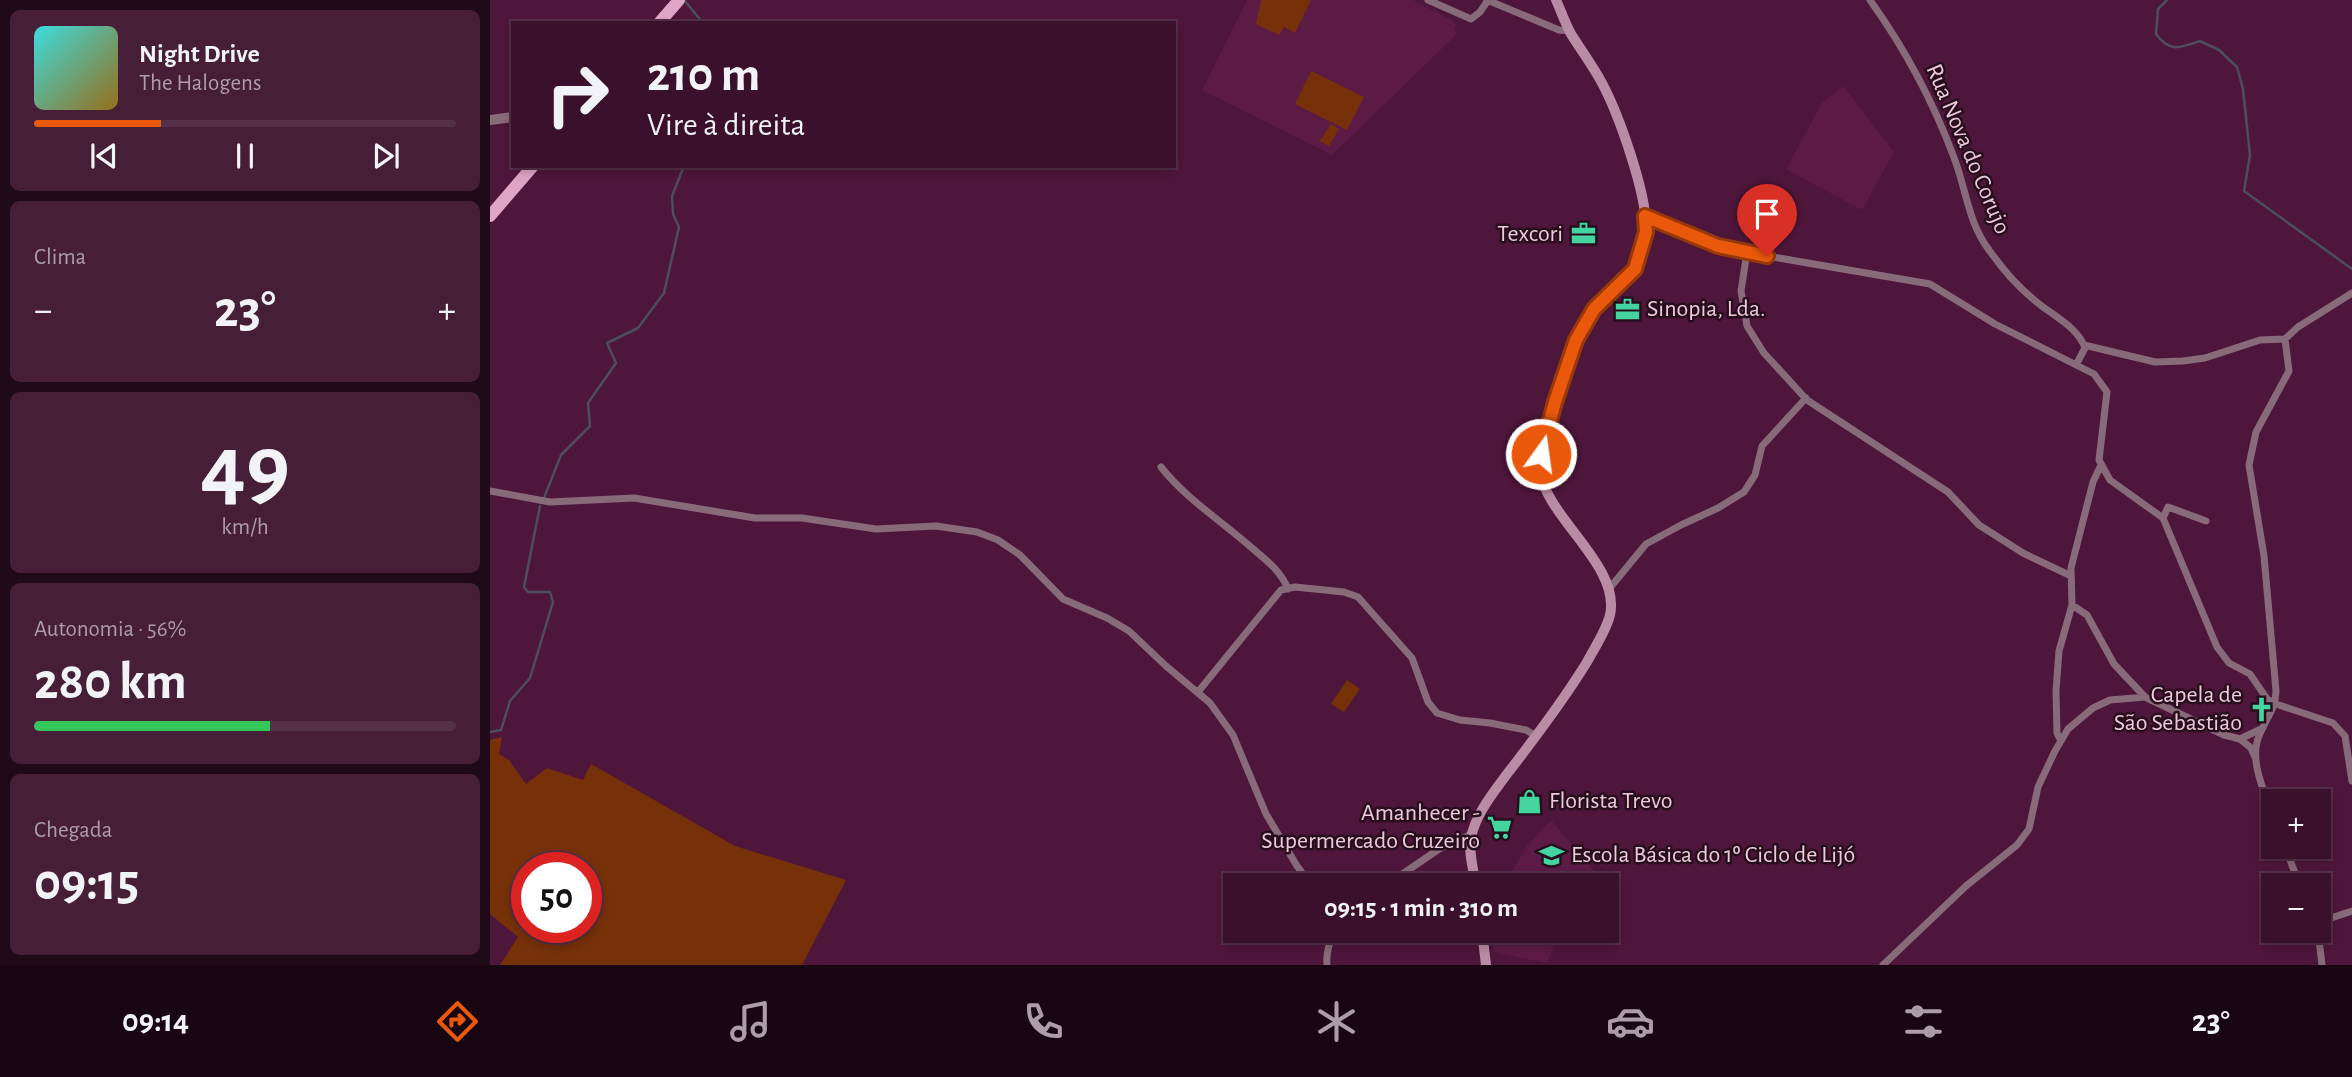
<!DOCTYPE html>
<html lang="pt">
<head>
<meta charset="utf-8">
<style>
  :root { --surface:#3b102c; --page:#461e38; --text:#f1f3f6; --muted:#ac9da9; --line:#543048; --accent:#ea580c }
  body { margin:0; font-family:"Alegreya Sans",sans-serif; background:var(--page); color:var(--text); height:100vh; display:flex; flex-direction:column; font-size:26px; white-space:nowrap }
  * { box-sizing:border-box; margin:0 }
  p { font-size:23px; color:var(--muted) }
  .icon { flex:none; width:38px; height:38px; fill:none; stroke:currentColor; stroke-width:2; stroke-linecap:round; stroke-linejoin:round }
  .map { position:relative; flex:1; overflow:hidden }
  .side { display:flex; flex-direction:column; gap:10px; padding:10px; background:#200918; width:490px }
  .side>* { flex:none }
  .hud { position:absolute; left:21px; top:21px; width:665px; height:147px; border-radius:0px; box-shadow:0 4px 10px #0003,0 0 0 2px var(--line); background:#3b102c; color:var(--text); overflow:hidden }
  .buttons { position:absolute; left:1771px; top:789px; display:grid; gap:14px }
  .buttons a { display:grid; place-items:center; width:70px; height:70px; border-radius:0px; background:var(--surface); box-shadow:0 4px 10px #0003,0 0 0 2px var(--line); font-size:35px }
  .speed { position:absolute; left:21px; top:852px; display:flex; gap:14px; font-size:35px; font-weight:700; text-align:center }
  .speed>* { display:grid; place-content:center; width:91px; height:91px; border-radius:50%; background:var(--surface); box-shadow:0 4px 10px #0003,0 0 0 2px var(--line); line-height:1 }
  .speed .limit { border:10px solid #d22; background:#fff; color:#111 }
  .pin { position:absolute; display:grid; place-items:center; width:60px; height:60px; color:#fff; margin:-72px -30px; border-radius:50% 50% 50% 0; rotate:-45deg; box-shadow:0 0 7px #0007 }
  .pin .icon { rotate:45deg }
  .me { position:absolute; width:77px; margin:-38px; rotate:14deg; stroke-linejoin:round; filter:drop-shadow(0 0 5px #0008) }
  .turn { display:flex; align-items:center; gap:24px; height:147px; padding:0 21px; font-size:32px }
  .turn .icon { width:91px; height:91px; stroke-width:2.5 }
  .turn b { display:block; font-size:49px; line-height:60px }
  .big { font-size:52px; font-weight:600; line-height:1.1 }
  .side .widget { flex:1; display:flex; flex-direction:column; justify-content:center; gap:10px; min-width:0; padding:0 24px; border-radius:10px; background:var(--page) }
  .side .dial { align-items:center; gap:0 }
  .dial b { font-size:91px; line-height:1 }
  .song { display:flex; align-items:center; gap:21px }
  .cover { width:84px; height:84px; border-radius:10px; background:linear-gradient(135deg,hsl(180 70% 55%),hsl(40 70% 35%)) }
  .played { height:7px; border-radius:4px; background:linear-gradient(90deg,var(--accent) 30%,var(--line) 30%) }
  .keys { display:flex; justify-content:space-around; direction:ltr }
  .heat { display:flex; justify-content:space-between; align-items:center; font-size:38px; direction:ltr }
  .charge { height:10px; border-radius:5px; background:linear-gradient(90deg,#34c759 56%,var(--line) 0) }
  .trip { position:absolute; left:733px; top:873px; width:396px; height:70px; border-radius:0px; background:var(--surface); box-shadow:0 4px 10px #0003,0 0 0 2px var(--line); font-weight:600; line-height:70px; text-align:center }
  .dock { display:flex; height:112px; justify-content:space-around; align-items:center; background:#180612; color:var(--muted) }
  .dock .icon { width:49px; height:49px }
  .dock .selected { color:var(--accent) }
  .dock b { font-size:32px; color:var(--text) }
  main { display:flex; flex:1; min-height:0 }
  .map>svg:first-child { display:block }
</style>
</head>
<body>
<main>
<section class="side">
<div class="widget">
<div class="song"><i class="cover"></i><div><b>Night Drive</b><p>The Halogens</p></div></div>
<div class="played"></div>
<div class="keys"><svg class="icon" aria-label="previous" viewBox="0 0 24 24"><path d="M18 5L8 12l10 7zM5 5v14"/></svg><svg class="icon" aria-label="pause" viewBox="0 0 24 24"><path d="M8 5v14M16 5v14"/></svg><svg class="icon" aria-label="next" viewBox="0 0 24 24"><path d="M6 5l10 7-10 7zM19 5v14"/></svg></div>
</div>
<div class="widget"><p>Clima</p>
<div class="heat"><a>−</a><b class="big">23°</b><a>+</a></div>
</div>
<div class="widget dial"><b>49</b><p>km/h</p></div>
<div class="widget"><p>Autonomia · 56%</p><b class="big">280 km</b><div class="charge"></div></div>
<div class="widget"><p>Chegada</p><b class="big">09:15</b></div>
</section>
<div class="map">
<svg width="1862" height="965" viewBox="0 0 1862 965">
  <rect width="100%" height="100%" fill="#4f163b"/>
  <path fill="#5c1b45" d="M757,0H923L964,21L967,25L964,29L967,34L842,155L712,90Z
    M1353,86L1404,152L1372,210L1296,169L1332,103Z
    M1061,820L1104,871L1092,885H994L992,873L1023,870L1037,846Z
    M1000,931H1069L1057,963L1004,952Z"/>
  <path fill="#763109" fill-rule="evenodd" d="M769,0H821L805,33L794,27L789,35L766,24L771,1Z
    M821,71L874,97L857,130L805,104Z
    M841,124L849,129L839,146L830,141Z
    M857,680L870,689L854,712L841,704Z
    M12,737L9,754L19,760L36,784L57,768L93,780L101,764L245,846L356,880L312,965H10L28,937L0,914V740ZM37,868H96V928H37Z"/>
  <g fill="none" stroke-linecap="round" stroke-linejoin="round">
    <path stroke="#4b4f5a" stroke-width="2.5" d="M194,0L213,23
      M1677,0L1668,9L1666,34C1680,53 1690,48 1710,41L1729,50L1747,67L1753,89L1760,155L1754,191L1862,269
      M54,498L71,455L100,426L98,403L126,363L117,343L148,328L174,293L189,227L183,214L182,196L194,166
      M0,732L11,730L20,701L40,678L63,602L60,592H38L34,587L50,506"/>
    <path stroke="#886b7b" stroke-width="7" d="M938,0L981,19L990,12L998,0
      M997,0L1069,30L1080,31
      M1380,0C1415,49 1442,99 1463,155C1476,187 1478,223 1499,250C1511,267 1526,285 1542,298C1559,314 1588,326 1595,348L1586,365
      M1155,217L1242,250L1440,284L1505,324L1604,374L1617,392L1609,460L1620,480L1673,518L1727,647L1739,663L1760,674L1777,699L1786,704L1843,723L1855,736L1862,781
      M1257,252L1251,291L1257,326L1274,353L1317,400L1458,492L1489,525L1533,553L1581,576
      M1594,345L1665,362L1693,361L1715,358L1770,340L1795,339
      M671,467C696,499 733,522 762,548C776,560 791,571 798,589
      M0,491L60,502L144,498L265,518H312L386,529L446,526L487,532L508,540L530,555L573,599L617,618L639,631L676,666L720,703L743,735L776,814L807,866L822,886
      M1673,518L1678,507L1716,521
      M1119,589L1156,544L1191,525L1228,508L1254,492L1265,475L1272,446L1316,398
      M1582,605L1597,615L1624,664L1655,697
      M708,692L791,590L805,587L854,592L868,597L922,658L938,702L947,713L970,720L1000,723L1036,730L1046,736
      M1750,739L1761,748L1765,757
      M1571,741L1567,733L1566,691L1569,651L1582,605L1581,568L1603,482L1611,465
      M1783,817C1776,795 1761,766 1767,742C1772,723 1786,711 1786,691L1774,556L1759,465L1766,432L1799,371L1795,339L1808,327L1862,293
      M1795,847L1810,886
      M895,886L949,849L982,834
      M1829,922L1862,911
      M1828,931L1832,965
      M837,965C836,954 839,939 847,931
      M1393,965L1476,886L1527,845L1539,829L1548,787L1565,751L1578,729L1603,708L1620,700L1655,697L1734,735L1750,739L1773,728"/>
    <path stroke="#886b7b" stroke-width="10" d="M0,120L23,117"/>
    <path stroke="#ba8ba5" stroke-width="10" d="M986,886C984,871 978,853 981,838C985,815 1003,793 1017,774C1045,738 1073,701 1097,662C1105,647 1116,631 1120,615C1131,565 1055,517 1050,470C1048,442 1081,344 1096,319C1117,285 1155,278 1156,229C1157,194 1129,115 1112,83C1103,66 1091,50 1081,34C1075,23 1071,11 1066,0
      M992,931L996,965"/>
    <path stroke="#e0a5c6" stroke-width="12" d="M169,23L189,0
      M0,216L43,166"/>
  </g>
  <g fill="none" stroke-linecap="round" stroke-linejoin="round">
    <defs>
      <path id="route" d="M1051,454L1065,402L1086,340L1104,309L1145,269L1156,232L1155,216L1228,246L1277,256"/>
    </defs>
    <use href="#route" stroke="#983908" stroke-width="18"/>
    <use href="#route" stroke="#ea580c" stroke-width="12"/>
  </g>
  <defs>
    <symbol id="office-bare" viewBox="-9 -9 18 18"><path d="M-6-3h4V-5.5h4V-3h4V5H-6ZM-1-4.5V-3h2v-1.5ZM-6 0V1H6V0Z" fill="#43d4a0" stroke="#270e1d" stroke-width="2.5" paint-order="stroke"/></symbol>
    <symbol id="church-bare" viewBox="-9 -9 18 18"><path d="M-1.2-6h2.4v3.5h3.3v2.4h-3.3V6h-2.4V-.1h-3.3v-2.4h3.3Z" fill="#43d4a0" stroke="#270e1d" stroke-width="2.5" paint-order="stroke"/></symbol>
    <symbol id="shop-bare" viewBox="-9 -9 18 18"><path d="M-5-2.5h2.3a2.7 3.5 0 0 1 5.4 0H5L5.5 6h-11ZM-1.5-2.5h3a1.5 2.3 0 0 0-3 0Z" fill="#43d4a0" stroke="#270e1d" stroke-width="2.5" paint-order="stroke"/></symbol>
    <symbol id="supermarket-bare" viewBox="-9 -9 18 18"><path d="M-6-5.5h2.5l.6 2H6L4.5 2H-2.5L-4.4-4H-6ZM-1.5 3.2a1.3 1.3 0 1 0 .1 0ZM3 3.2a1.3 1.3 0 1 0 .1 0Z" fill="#43d4a0" stroke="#270e1d" stroke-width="2.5" paint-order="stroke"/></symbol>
    <symbol id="school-bare" viewBox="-9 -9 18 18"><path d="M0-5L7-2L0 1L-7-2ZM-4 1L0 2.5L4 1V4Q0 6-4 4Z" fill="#43d4a0" stroke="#270e1d" stroke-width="2.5" paint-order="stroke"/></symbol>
  </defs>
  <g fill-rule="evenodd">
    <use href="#office-bare" x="1076" y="216" width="35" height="35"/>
    <use href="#office-bare" x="1120" y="292" width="35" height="35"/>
    <use href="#church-bare" x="1754" y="692" width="35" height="35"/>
    <use href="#shop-bare" x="1022" y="784" width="35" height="35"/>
    <use href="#supermarket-bare" x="992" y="810" width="35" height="35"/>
    <use href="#school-bare" x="1044" y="838" width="35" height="35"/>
  </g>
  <g text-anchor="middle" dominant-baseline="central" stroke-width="5" stroke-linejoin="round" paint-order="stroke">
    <g font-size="24" fill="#edc9dc" stroke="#270e1d">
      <text transform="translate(1478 149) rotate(67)">Rua Nova do Corujo</text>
    </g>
    <g font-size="24" fill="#edc9dc" stroke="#270e1d" text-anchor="end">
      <text x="1073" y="234">Texcori</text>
      <text x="1157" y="309" text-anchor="start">Sinopia, Lda.</text>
      <text x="1752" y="695">Capela de<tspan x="1752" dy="28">São Sebastião</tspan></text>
      <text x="1059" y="801" text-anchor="start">Florista Trevo</text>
      <text x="990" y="813">Amanhecer -<tspan x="990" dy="28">Supermercado Cruzeiro</tspan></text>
      <text x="1081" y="855" text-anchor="start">Escola Básica do 1º Ciclo de Lijó</text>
    </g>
  </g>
</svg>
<div class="buttons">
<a>+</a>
<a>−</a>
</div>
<div class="speed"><div class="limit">50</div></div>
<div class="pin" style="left:1277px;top:256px;background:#d93025"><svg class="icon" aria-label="arrive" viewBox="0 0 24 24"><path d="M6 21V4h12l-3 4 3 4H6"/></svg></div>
<svg class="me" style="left:1051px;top:454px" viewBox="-20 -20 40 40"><circle r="17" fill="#ea580c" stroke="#fff" stroke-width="3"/><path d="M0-11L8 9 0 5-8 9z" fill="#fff"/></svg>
<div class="trip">09:15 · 1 min · 310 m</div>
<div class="hud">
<div class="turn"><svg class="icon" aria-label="right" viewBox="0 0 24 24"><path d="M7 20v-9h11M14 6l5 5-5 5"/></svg><div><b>210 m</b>Vire à direita</div></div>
</div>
</div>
</main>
<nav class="dock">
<b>09:14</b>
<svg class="icon selected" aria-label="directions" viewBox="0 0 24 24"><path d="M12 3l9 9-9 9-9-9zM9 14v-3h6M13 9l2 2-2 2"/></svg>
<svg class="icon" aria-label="music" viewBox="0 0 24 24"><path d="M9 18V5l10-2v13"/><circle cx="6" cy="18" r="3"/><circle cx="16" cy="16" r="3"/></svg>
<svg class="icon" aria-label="phone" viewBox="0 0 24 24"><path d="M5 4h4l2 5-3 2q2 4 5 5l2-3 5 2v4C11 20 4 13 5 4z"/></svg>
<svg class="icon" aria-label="climate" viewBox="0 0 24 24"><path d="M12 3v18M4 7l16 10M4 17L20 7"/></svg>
<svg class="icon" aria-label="car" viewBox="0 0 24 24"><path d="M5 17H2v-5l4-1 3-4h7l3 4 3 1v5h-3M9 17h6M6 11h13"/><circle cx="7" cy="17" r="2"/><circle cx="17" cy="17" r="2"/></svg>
<svg class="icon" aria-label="filters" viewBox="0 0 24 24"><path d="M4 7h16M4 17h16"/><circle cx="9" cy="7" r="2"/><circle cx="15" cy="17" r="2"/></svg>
<b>23°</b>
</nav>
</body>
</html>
